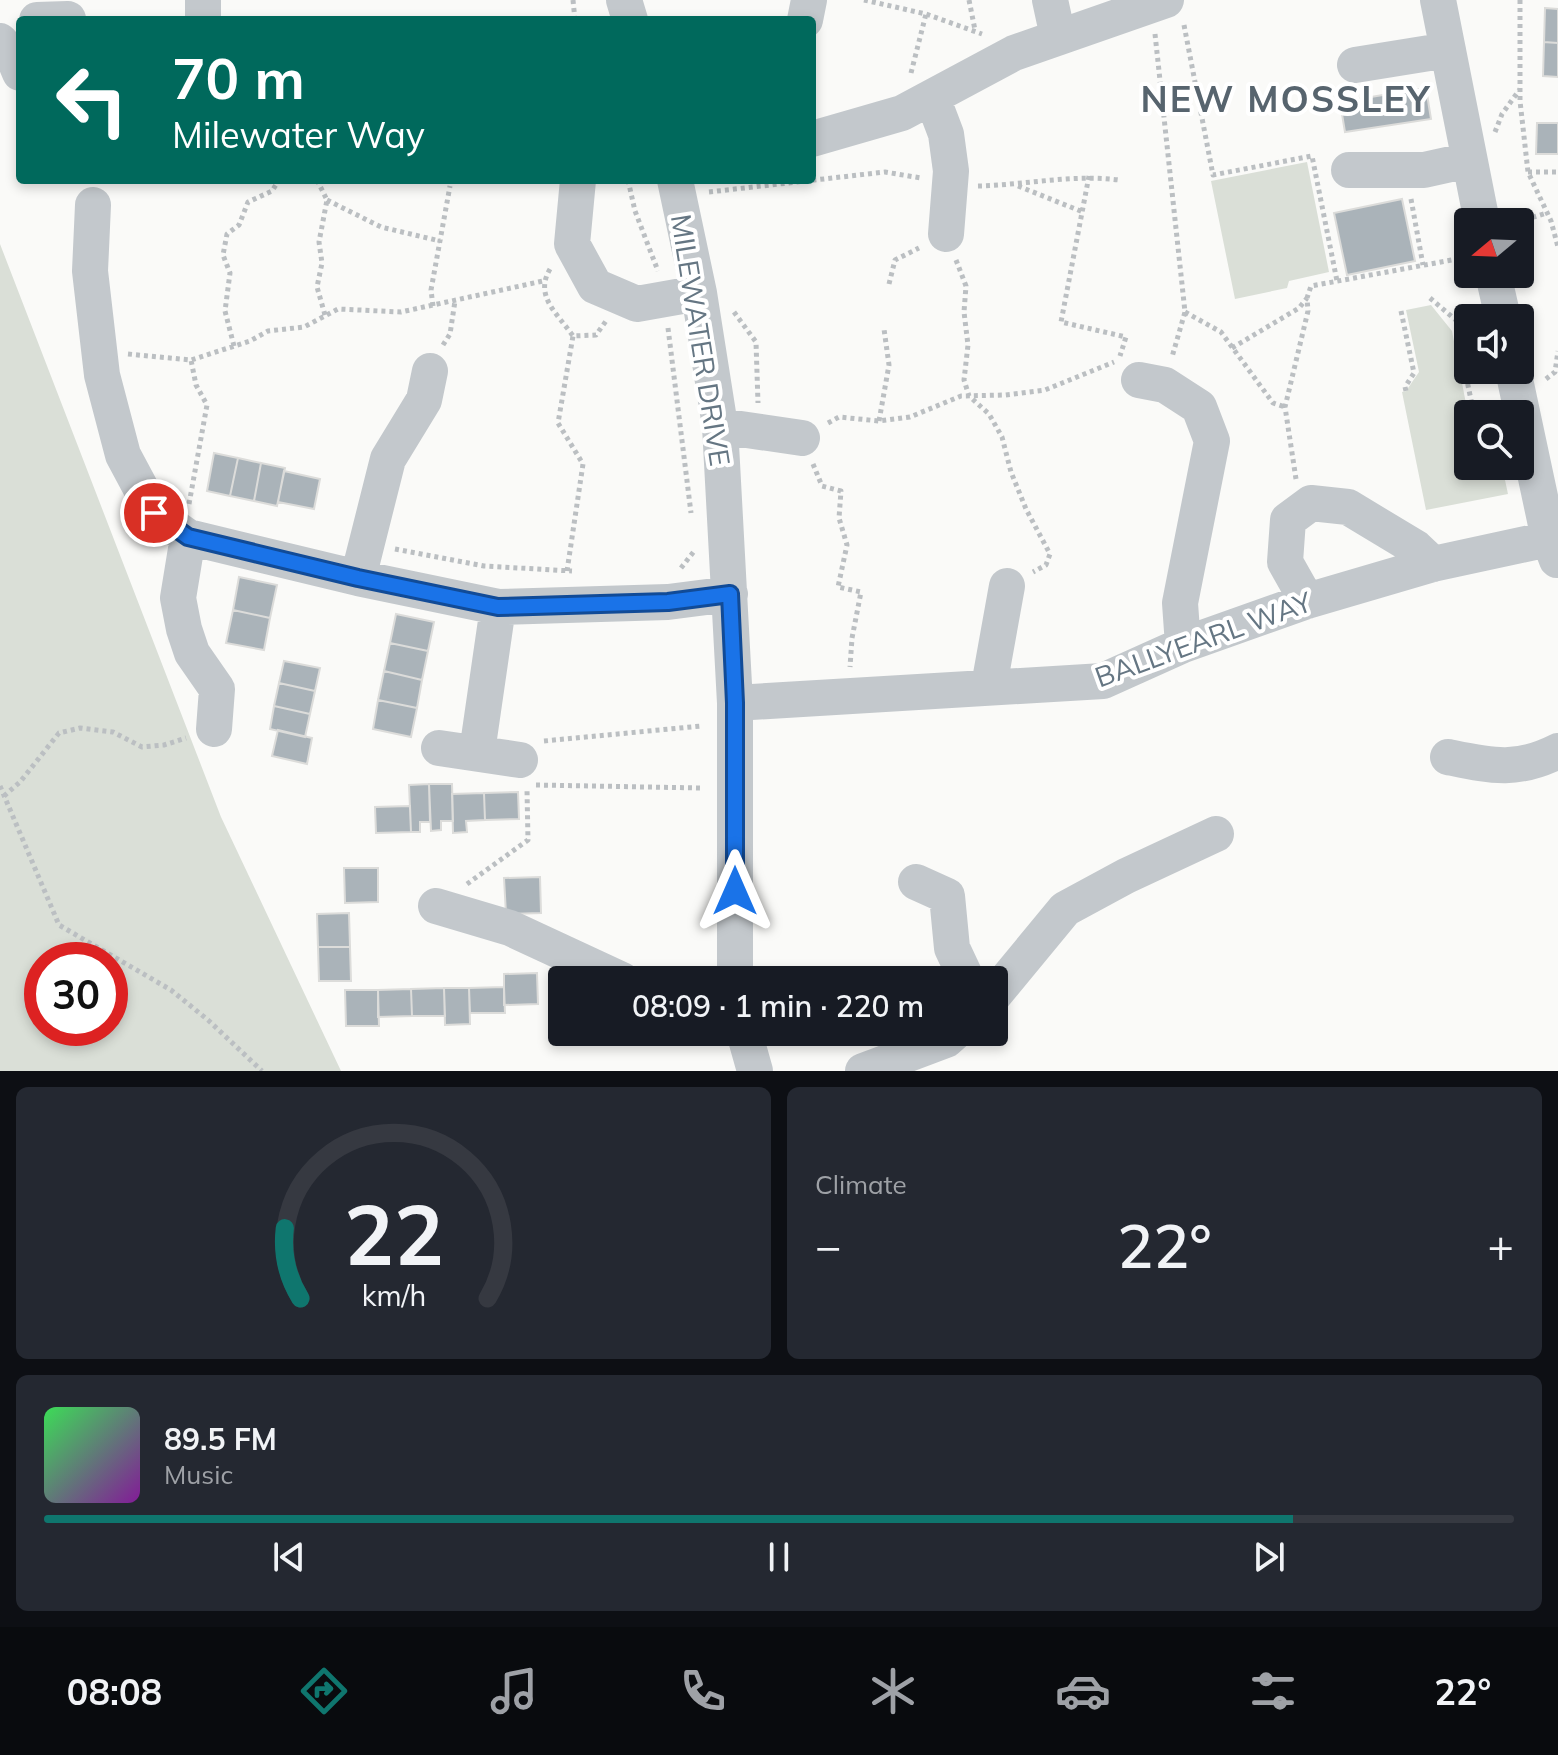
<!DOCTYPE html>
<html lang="en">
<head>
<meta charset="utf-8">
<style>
  :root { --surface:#171b24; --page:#242831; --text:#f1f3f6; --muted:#9ea1a6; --line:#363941; --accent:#0f766e }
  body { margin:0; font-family:Mulish,sans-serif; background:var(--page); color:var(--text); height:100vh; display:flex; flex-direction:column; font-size:30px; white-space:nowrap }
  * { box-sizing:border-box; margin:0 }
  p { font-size:26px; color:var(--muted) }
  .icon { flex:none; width:44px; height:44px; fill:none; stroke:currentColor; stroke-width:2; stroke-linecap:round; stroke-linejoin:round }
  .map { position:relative; height:1071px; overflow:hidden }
  .panel { display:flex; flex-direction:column; gap:16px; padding:16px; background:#0d0f14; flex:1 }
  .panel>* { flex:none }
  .banner { position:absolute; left:16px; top:16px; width:800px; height:168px; border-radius:8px; box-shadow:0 4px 12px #0003; background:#00695c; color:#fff; overflow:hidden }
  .needle { width:52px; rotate:251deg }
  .buttons { position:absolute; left:1454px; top:208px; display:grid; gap:16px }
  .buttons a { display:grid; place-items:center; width:80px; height:80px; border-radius:8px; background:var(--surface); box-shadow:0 4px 12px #0003; font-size:40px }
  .speed { position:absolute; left:24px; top:942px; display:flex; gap:16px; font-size:40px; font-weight:700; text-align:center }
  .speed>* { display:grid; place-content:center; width:104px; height:104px; border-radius:50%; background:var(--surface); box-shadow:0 4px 12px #0003; line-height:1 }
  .speed .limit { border:12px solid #d22; background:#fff; color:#111 }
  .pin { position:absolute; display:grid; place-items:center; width:68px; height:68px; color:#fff; margin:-34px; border:4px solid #fff; border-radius:50%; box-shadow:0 2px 8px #0007 }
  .me { position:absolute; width:88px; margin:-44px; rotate:0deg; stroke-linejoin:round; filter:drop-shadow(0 0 6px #0008) }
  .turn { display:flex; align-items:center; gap:28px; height:168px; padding:0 24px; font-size:36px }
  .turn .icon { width:104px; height:104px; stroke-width:2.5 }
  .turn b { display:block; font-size:56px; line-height:68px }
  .big { font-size:60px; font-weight:600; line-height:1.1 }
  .panel .tile { flex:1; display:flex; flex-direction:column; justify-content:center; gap:12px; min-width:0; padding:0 28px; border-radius:12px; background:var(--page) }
  .panel .dial { align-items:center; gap:0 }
  .dial svg { height:208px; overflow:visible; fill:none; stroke:var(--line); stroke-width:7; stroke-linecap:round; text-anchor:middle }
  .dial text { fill:var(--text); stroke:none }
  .song { display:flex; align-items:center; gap:24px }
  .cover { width:96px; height:96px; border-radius:12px; background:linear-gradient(135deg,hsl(130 70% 55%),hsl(290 70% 35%)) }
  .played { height:8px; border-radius:4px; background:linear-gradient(90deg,var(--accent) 85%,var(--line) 85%) }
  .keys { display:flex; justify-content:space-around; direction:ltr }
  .heat { display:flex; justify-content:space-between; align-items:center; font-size:44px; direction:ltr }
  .panel .tiles { flex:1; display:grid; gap:16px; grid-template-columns:1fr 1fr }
  .tile:last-child { grid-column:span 2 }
  .trip { position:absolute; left:548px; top:966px; width:460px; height:80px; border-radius:8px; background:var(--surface); box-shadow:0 4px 12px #0003; font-weight:600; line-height:80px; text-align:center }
  .tabs { display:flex; height:128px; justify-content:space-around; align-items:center; background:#090b0e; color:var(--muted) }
  .tabs .icon { width:56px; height:56px }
  .tabs .active { color:var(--accent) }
  .tabs b { font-size:36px; color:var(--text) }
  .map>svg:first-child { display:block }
</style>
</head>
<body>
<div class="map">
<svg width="1558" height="1071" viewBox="0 0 1558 1071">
  <rect width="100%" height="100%" fill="#fafaf8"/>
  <path fill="#dadfd7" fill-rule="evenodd" d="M1307,162L1329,272L1289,281L1287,288L1235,299L1211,181Z
    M0,244L221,817L341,1071H0ZM42,960H110V1028H42Z
    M1431,305L1452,331L1468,414V432L1457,435L1459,443L1468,442V466H1502L1508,494L1426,510L1402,392L1406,391L1419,372L1406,310Z"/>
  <path fill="#aab3b9" stroke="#dcdcda" stroke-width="2" d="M1545,8L1558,9V43L1544,42Z
    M1544,42L1558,43V77L1543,76Z
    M1426,88L1431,119L1345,132L1340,102Z
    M1537,123H1558V154H1536Z
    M1402,199L1415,261L1347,275L1334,213Z
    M214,453L238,458L230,496L207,491Z
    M238,458L261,463L254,501L230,496Z
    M261,463L285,468L277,506L254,501Z
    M284,471L320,479L314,509L278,502Z
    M239,577L277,585L270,618L233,610Z
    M233,610L270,618L264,650L226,643Z
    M396,614L434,622L428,651L390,643Z
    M390,643L428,651L422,680L384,671Z
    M284,661L320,668L315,691L279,683Z
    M384,671L422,680L417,708L378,700Z
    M279,683L315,691L310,714L274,706Z
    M378,700L417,708L411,737L373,729Z
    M274,706L310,714L305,737L270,729Z
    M278,730L312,738L307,764L272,756Z
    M429,784H452L453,821H441V830L431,831Z
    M429,784L430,822H420V832H411L409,785Z
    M518,792L519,819L485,820L484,793Z
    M484,793L485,820L466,821L467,832L453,833L452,794Z
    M410,806L411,832L376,833L375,807Z
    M344,868H378V902L345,903Z
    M540,877L541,913L506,914L504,878Z
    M349,913L350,947H318L317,914Z
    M318,947H350L351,981H319Z
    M537,973L538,1004L504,1005V974Z
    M504,987L505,1013H470L469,988Z
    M444,988H469L470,1024L445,1025Z
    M444,988L445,1016H412L411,989Z
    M411,989L412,1016L378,1017V990Z
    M345,990H378L379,1026H346Z"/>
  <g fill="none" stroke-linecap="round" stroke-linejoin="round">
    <path stroke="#bbbfc2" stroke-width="5" stroke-dasharray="4 4" stroke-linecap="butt" d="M573,0L575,20
      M864,0L926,14L982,34
      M969,0L975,30
      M1520,0V101L1528,172L1551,221L1558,247
      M1184,25L1213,175L1312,156L1337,281
      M1155,34L1185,312L1172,357
      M911,73L926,14
      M1495,132L1502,114L1520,89
      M1528,172H1558
      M1089,176L1061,322L1126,337L1120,356
      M317,180L327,200L319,242L322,263L317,287L325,315
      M628,180L635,211L658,271
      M978,186C1025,185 1072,174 1119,180
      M1018,186L1083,212
      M709,192L885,172L921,178
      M1411,199L1423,265
      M327,200L381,227L440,241
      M1517,222L1547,213
      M956,260L966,286L964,312L968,345L964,380L969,396L989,414L1002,437L1011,472L1026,509L1050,554L1046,565L1033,572
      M550,269C534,296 557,313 573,336L596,335L606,321
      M889,284L895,260L919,248
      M1430,298L1464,327L1458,338L1474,414
      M433,306L431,290L450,186
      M1401,311L1414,373L1405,387L1406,391
      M734,312L756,342L758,403
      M1185,312L1221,332L1273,403L1285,407
      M668,328L691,513
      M443,345L450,334L455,301
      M234,346L225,311L230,273L223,255L227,234L239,225L248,202L272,191L279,180
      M1232,348L1299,308L1307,298
      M128,354L191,360L250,341L268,331L304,327L338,309L401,312L543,281
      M1546,379L1555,372L1558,351
      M879,421L889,365L884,329
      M828,423L839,417L879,421L910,417L961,396L1005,395L1045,390L1114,362
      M1458,440L1468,438
      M813,464L822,486L841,491L839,518L847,545L838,587L861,592L852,638L850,667
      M1296,479L1285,407L1308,311L1307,298L1311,286L1468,257
      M189,504L207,405L196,385L191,360
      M395,549L484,566L572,571
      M681,568L695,550
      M567,571L583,464L558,423L573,336
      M544,741L701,726
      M536,785L702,788
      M0,786L59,925L171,990L208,1020L262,1071
      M4,796L20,782L59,733L80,728L113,732L142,747L164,745L186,738
      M467,884L528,840L527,790"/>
    <path stroke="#c3c8cc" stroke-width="36" d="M203,0V20
      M624,0L630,20
      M1050,0L1058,37
      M1438,0L1482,222
      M37,20L68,19
      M805,20L809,0
      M0,41L13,56L20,73
      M1355,65L1448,50
      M932,97L946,134L951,171L946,234
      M812,139L902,113L1014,53L1166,0
      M1349,170H1424L1469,160
      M578,180L572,244L595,286L637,304L699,293
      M675,180L699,293L720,426L735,703V980
      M93,205L90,271L102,375L123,455L154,513L188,537L358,578L498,607L668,602L730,594
      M1493,274L1503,318
      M1513,370L1549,539L1557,560
      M1139,380L1165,385L1199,407L1212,441L1180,603L1183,645
      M720,426L802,438
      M188,537L178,598L184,629L192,653L217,689L214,729
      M358,578L388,459L424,400L430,371
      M1307,601L1285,562L1288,520L1311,503L1348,507L1416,548L1433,564
      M989,686L1007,586
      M735,703L1103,681L1183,645L1307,601L1433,564L1549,539
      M439,748L520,760
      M477,752L498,607
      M1448,757C1492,766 1516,772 1558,751
      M916,882L947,896L952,948L967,980
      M436,906L510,928L622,980
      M994,995L1065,909L1126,876L1216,834
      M744,1032L755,1071
      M863,1071L946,1040L955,1032"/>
  </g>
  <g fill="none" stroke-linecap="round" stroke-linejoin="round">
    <defs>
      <path id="route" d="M154,513L188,537L358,578L498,607L668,602L730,594L735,703V891"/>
    </defs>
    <use href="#route" stroke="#114b97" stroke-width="20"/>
    <use href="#route" stroke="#1a73e8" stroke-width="14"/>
  </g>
  <g text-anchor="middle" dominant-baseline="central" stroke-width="8" stroke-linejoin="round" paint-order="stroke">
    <g font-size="28" fill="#657683" stroke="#fff">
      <text transform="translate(701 340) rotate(81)">MILEWATER DRIVE</text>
      <text transform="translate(1203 639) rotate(-20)">BALLYEARL WAY</text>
    </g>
    <g font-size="36" font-weight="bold" letter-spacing="2" fill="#57646e" stroke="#fff">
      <text x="1286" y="98">NEW MOSSLEY</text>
    </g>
  </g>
</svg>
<div class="buttons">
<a><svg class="needle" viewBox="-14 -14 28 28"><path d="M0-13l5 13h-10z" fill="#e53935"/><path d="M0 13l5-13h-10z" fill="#9ea1a6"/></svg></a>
<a><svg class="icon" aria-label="sound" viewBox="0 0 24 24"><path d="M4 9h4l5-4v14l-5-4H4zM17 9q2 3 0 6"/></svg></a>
<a><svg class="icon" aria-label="search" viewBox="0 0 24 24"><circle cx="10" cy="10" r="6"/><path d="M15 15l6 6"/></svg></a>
</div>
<div class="speed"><div class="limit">30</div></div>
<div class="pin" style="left:154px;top:513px;background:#d93025"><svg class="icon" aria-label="arrive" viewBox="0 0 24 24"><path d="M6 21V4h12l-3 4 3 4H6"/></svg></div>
<svg class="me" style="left:735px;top:891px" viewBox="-20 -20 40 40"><path d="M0-17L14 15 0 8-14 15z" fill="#1a73e8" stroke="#fff" stroke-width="4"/></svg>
<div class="trip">08:09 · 1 min · 220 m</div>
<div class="banner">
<div class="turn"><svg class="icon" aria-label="left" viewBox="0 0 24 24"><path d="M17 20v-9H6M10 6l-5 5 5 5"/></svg><div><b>70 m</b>Milewater Way</div></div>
</div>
</div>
<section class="panel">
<div class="tiles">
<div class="tile dial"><svg viewBox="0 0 100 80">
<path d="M14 69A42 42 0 1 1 86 69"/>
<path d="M14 69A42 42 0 0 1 8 42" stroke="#0f766e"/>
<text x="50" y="56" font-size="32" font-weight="700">22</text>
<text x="50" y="72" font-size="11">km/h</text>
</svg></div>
<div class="tile"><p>Climate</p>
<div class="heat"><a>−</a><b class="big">22°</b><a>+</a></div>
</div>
<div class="tile">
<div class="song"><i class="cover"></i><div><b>89.5 FM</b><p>Music</p></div></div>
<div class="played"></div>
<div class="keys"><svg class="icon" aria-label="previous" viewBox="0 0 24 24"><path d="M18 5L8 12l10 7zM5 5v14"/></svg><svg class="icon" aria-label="pause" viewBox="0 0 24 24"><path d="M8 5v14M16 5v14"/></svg><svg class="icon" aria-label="next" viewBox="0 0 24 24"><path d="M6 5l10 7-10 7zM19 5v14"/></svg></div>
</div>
</div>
</section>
<nav class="tabs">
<b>08:08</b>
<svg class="icon active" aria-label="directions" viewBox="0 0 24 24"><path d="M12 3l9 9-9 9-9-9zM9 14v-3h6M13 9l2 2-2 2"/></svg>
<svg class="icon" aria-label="music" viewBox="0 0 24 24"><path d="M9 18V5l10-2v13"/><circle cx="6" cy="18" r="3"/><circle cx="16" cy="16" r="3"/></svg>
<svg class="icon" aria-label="phone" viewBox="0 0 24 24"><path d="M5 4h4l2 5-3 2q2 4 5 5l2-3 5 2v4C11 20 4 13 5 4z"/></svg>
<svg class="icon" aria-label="climate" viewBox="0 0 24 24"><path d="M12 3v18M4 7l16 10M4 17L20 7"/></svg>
<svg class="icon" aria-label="car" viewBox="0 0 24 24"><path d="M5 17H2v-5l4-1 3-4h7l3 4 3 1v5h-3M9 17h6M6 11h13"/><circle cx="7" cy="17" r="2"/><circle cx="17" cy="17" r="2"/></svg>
<svg class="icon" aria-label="filters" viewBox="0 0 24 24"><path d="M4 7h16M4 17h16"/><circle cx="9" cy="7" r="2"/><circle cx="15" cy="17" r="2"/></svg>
<b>22°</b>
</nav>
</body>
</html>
